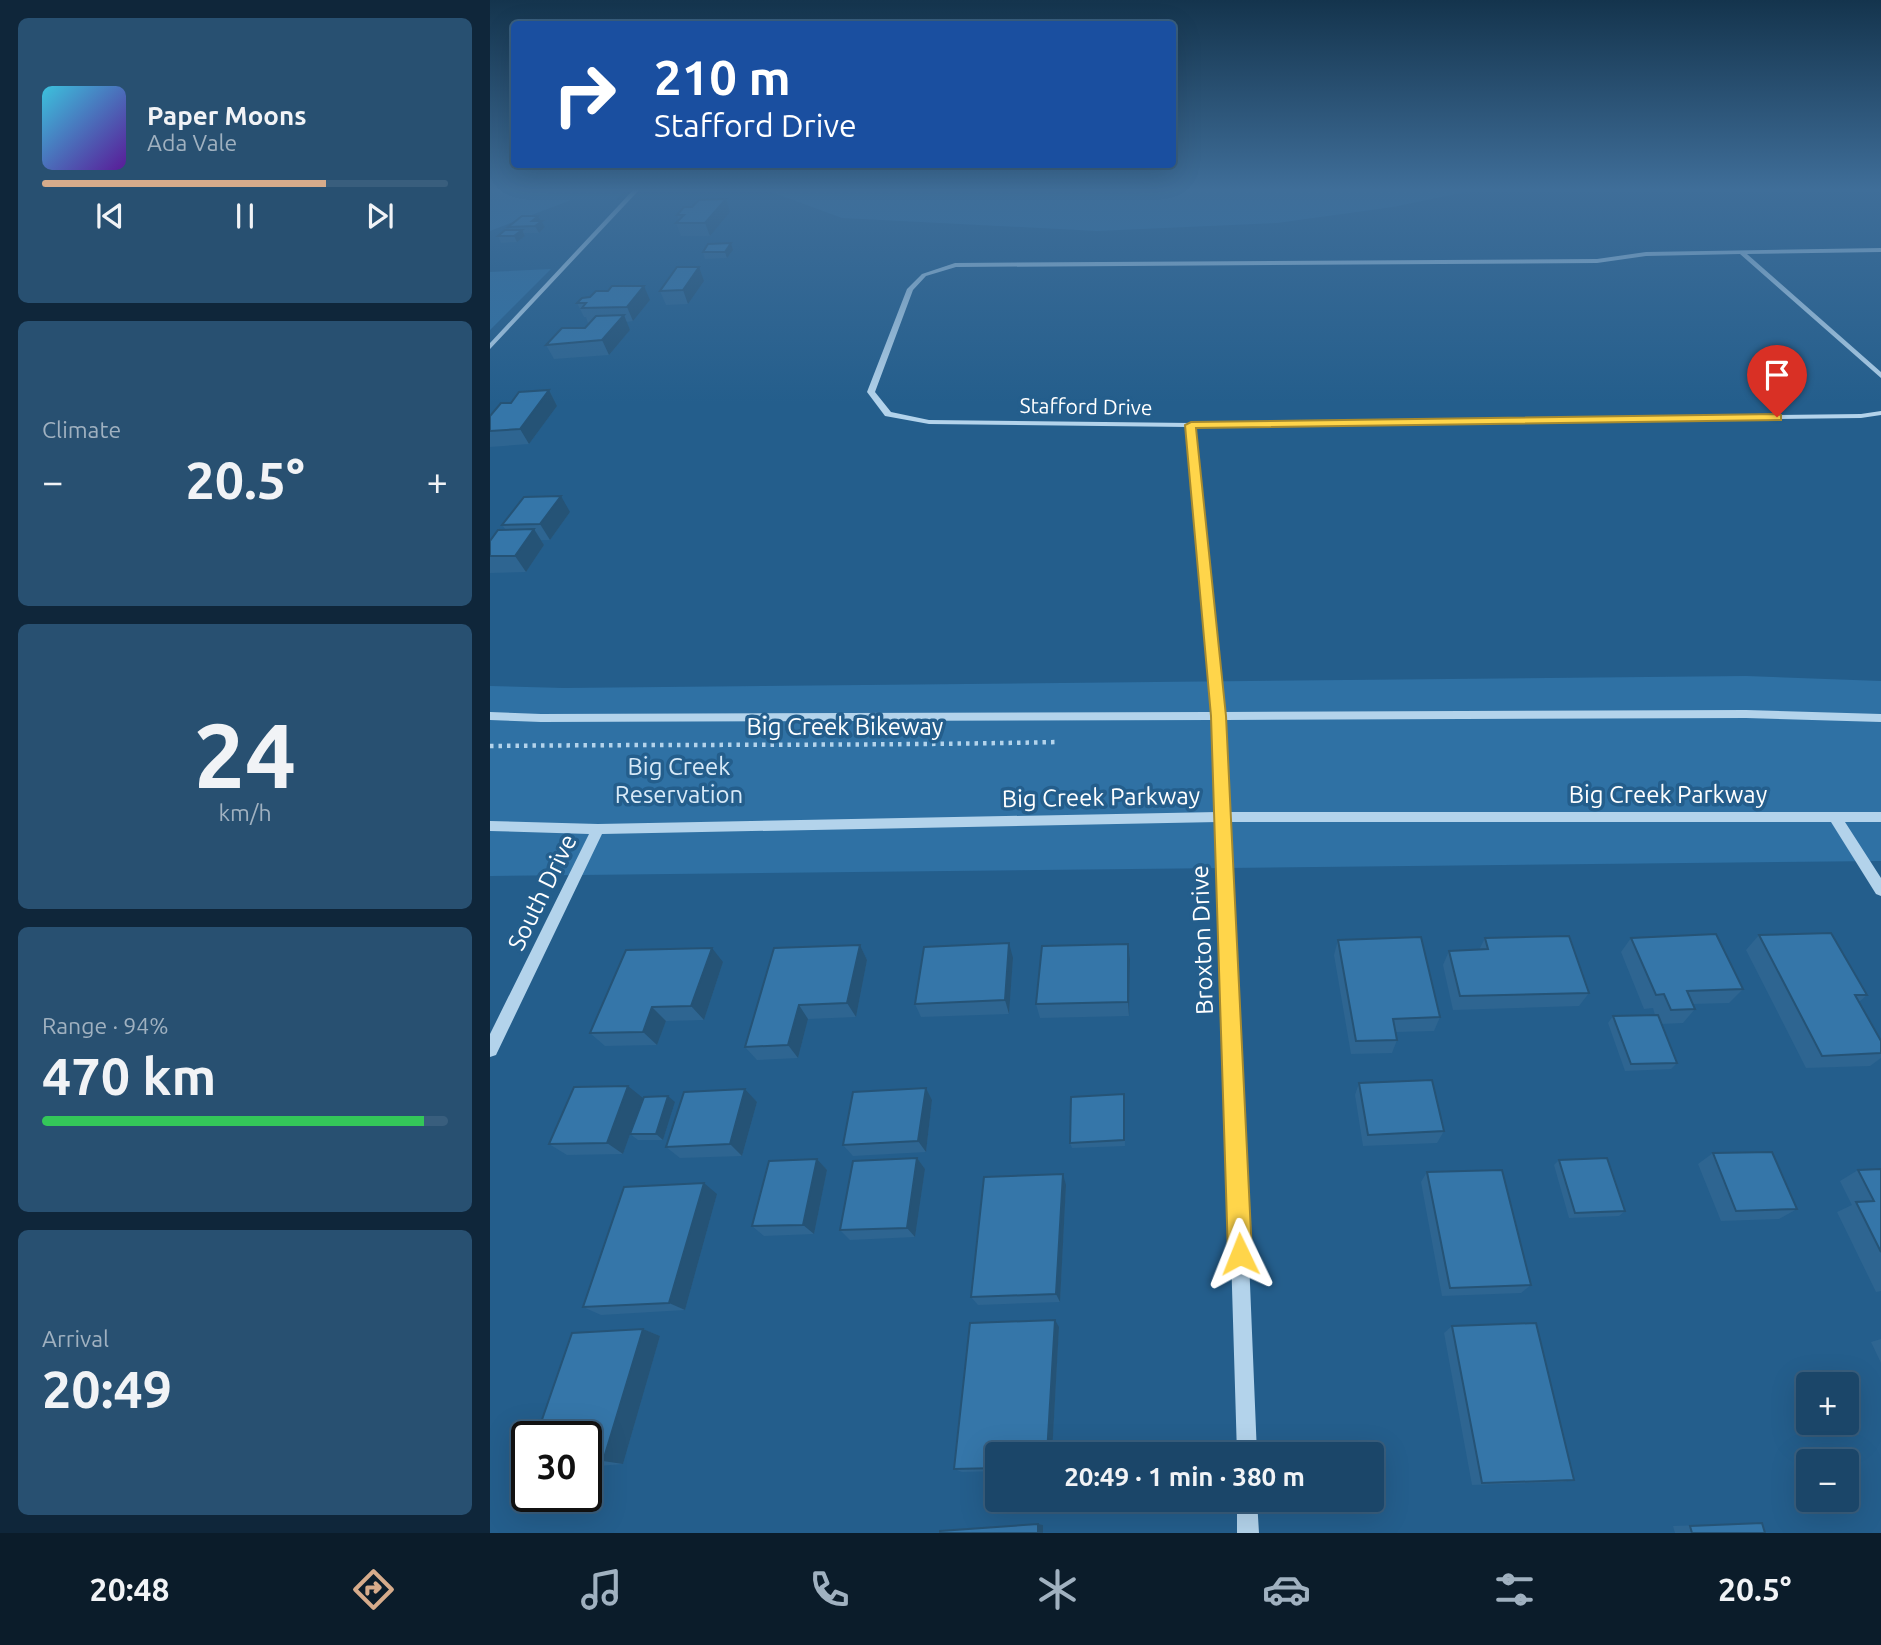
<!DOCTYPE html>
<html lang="en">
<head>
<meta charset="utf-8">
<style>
  :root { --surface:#1b4669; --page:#285071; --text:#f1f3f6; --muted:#a0b1c0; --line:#395e7d; --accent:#d6ab8b }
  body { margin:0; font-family:Ubuntu,sans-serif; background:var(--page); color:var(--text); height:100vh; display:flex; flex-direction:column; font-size:26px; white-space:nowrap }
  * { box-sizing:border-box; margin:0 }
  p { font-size:23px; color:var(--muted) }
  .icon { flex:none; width:38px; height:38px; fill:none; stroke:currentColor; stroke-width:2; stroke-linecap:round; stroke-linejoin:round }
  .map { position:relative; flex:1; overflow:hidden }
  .side { display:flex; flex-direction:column; gap:18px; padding:18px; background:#0f263a; width:490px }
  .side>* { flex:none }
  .guide { position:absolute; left:21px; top:21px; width:665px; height:147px; border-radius:7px; box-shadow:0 7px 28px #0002,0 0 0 2px var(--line); background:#1a4fa0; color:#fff; overflow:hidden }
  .fabs { position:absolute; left:1306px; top:1372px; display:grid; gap:14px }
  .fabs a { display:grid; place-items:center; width:63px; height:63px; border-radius:7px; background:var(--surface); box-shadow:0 7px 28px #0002,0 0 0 2px var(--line); font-size:35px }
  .speed { position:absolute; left:21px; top:1421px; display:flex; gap:14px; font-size:35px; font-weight:700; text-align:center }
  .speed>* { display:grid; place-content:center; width:91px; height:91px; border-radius:50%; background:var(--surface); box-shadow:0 7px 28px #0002,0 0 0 2px var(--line); line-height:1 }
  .speed .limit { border:4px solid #111; border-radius:10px; background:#fff; color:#111 }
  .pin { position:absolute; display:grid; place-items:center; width:60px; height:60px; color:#fff; margin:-72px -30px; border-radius:50% 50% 50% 0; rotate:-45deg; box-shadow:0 0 7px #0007 }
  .pin .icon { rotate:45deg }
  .me { position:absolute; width:77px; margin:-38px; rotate:358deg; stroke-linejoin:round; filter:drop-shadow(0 0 5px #0008) }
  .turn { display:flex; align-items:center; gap:24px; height:147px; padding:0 28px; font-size:32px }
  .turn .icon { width:91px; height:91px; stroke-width:2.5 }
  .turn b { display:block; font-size:49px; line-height:60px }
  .big { font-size:52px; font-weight:700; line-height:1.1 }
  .side .card { flex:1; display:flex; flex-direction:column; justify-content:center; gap:10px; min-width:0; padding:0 24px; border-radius:10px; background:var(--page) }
  .side .dial { align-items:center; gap:0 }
  .dial b { font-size:91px; line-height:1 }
  .song { display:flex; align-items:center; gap:21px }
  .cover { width:84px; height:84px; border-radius:10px; background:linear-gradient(135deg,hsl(190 70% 55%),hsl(270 70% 35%)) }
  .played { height:7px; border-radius:4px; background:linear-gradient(90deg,var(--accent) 70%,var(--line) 70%) }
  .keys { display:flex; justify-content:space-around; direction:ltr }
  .heat { display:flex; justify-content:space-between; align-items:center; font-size:38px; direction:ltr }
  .charge { height:10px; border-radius:5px; background:linear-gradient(90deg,#34c759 94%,var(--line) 0) }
  .trip { position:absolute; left:495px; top:1442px; width:399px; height:70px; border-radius:7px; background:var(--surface); box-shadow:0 7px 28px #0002,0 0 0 2px var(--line); font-weight:700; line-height:70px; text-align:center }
  .tabs { display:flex; height:112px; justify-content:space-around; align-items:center; background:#0b1c2a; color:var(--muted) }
  .tabs .icon { width:49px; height:49px }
  .tabs .selected { color:var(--accent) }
  .tabs b { font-size:32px; color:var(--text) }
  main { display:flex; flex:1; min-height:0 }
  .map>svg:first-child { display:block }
</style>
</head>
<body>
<main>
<section class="side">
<div class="card">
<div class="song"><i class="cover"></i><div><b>Paper Moons</b><p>Ada Vale</p></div></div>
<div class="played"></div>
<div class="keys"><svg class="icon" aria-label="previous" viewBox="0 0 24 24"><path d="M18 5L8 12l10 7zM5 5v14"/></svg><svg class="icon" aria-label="pause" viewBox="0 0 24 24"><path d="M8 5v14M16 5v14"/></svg><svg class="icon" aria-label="next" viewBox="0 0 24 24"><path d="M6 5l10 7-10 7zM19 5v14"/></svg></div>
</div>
<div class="card"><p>Climate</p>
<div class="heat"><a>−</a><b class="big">20.5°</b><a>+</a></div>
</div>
<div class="card dial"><b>24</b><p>km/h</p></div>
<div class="card"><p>Range · 94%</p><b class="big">470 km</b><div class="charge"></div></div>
<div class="card"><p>Arrival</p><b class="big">20:49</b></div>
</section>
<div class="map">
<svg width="1391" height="1533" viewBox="0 0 1391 1533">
  <rect width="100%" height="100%" fill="#245e8c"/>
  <path fill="#2f71a4" d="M2,189H990L903,207L787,223L607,231L352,218L276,190L134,191L126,200H81L0,231V190Z
    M61,269L0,330V272Z
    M1256,676L1391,681V861L0,876V686L74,688Z"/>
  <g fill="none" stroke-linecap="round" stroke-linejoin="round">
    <path stroke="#b3d3eb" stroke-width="4.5" stroke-dasharray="3.5 5" stroke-linecap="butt" d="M0,746C189,744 379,746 568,742"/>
    <path fill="#b3d3eb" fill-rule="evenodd" d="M144,189H150L0,349V343Z
      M1391,248V252L1257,254L1391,372V378L1250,254L1156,256L1107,263L466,267L436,276L423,290L385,392L401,412L439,420L701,423L1371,414L1391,411V415L1371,418L705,427L733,712L1256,710L1391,714V722L1256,718L734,720L740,812H1391V822H1355L1391,878V896L1386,894L1341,822H741L767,1454H747L728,822L112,834L6,1055L0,1057V1034L99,834L0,831V821L108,824L727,812L722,720L51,722L0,720V712L51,714L722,712L697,427L439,424L395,416L377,392L417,289L432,274L465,263L1107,259L1156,252Z
      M747,1500H767L769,1533H747Z"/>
  </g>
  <path fill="#2e6591" d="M202,207L240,212L220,236H191L186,223L189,220L187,215Z
    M48,216L55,227L49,233H34L35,236L27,242L11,243L8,236L20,230L18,227Z
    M241,243L243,250L237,258L215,259L213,252Z
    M214,281L198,304L176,305L170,291Z
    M160,300L143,321L136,322L140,330L119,355L64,359L56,345L95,328L100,322L98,323L96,317H94L87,303Z
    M59,390L67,406L39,444L0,447V416L21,403Z
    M80,512L60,540H51L54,545L36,572L0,573V541L16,530L12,525Z
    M1269,935L1377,995L1369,1002L1391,1041V1058L1380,1066L1316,1068L1256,950Z
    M995,938L1099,993L1089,1006L963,1010L953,965L959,951L989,950Z
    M1141,938L1253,989L1239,1003L1203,1004L1205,1009L1193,1023L1171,1024L1187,1063L1181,1069L1135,1071L1118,1023L1123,1016L1165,1015L1163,1008L1154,1009L1131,952Z
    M848,940L950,1017L944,1031L906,1032L907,1040L902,1053L861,1054L844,955Z
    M638,944L640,959L639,1016L550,1018L546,1004Z
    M370,945L377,960L366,1017L318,1019L308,1058L267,1060L255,1047Z
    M523,958L519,1014L431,1017L425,1004Z
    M233,962L214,1020L176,1021L167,1045L115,1046L100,1033Z
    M869,1083L954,1131L947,1143L873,1146L865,1095Z
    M436,1088L442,1100L436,1152L363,1156L353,1145Z
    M255,1089L267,1102L252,1156L190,1158L176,1147Z
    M634,1094L635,1146L582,1148L580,1143Z
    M153,1098L133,1154L77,1155L59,1144Z
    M185,1102L173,1140H148L140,1134Z
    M1223,1153L1307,1209L1289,1219L1231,1221L1208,1164Z
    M427,1158L435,1169L425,1237L360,1240L350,1230Z
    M327,1159L337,1170L324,1234L274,1236L262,1226Z
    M1069,1160L1135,1211L1129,1216L1079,1218L1064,1165Z
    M1391,1169V1291L1386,1292L1347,1212L1362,1205L1350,1181L1368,1170Z
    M937,1172L1041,1285L1031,1293L952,1296L931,1182Z
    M576,1185L570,1302L488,1305L481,1297Z
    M227,1194L195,1310L111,1315L93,1307Z
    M962,1326L1084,1480L1071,1482L982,1485L954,1333Z
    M569,1327L562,1454H508V1471L472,1472L464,1469Z
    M153,1329L170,1336L133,1464L96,1467V1437Z
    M1391,1339V1363L1381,1342Z
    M1272,1523L1275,1533H1185L1183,1526Z"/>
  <path fill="#255376" d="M236,199L240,212L220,236L215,223Z
    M48,216L55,227L49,233L42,221Z
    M32,230L35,236L27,242L24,236Z
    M241,243L243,250L237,258L235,252Z
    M209,267L214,281L198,304L193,290Z
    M154,286L160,300L143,321L137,307Z
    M134,315L140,330L119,355L112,340Z
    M59,390L67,406L39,444L30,429Z
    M71,496L80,512L60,540L50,524Z
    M44,529L54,545L36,572L25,556Z
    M519,943L523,958L519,1014L515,1000Z
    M638,944L640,959L639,1016L638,1002Z
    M370,945L377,960L366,1017L357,1003Z
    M222,948L233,962L214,1020L201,1006Z
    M309,1005L318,1019L308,1058L298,1045Z
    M162,1007L176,1021L167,1045L153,1032Z
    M138,1086L153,1098L133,1154L117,1143Z
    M436,1088L442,1100L436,1152L428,1141Z
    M255,1089L267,1102L252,1156L240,1144Z
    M178,1096L185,1102L173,1140L166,1134Z
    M427,1158L435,1169L425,1237L417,1228Z
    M327,1159L337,1170L324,1234L313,1225Z
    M573,1174L576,1185L570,1302L566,1294Z
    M214,1183L227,1194L195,1310L179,1303Z
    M565,1320L569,1327L562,1454H557Z
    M153,1329L170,1336L133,1464L113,1461Z
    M548,1524L553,1525V1533H548Z"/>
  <path fill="#3576a9" stroke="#255376" stroke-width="2" d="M236,199L215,223H186L194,215H187L194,207H202L209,200Z
    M32,216H48L42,221H52L45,226L18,227Z
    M15,230H32L24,236H8Z
    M241,243L235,252H213L218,244Z
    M187,267H209L193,290L170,291Z
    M122,286H154L137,307L92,308L96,303H87L92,298L100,297L106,291H118Z
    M134,315L112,340L56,345L72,328H95L106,316Z
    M59,390L30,429L0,431V416L11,403H21L29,392Z
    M71,496L50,524L12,525L34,497Z
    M44,529L25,556H0V541L8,530Z
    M1341,933L1377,995H1365L1391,1041V1053L1332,1056L1269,935Z
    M1226,934L1253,989L1197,991L1205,1009L1181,1010L1174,994L1166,995L1141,938Z
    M1079,936L1099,993L970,996L959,951L998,949L995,938Z
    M931,937L950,1017L903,1019L907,1040L866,1041L848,940Z
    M519,943L515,1000L425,1004L434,947Z
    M638,944V1002L546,1004L552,946Z
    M370,945L357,1003L309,1005L298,1045L255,1047L284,948Z
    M222,948L201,1006L162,1007L153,1032L100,1033L136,950Z
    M1168,1015L1187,1063L1141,1064L1123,1016Z
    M942,1080L954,1131L878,1135L869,1083Z
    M138,1086L117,1143L59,1144L84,1087Z
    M436,1088L428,1141L353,1145L363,1092Z
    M255,1089L240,1144L176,1147L194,1092Z
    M634,1094V1140L580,1143L581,1097Z
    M178,1096L166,1134H140L154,1097Z
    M1282,1152L1307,1209L1246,1211L1223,1153Z
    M427,1158L417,1228L350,1230L363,1161Z
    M1117,1158L1135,1211L1085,1213L1069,1160Z
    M327,1159L313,1225L262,1226L279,1161Z
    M1391,1169V1252L1366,1202L1384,1201L1368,1170Z
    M1012,1170L1041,1285L960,1288L937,1172Z
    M573,1174L566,1294L481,1297L494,1177Z
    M214,1183L179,1303L93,1307L134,1187Z
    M565,1320L557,1454H508V1468L464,1469L480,1323Z
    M1046,1323L1084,1480L992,1483L962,1326Z
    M153,1329L113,1461L96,1462V1437H46L82,1333Z
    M1272,1523L1275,1533H1202L1200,1526Z
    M548,1524V1533H450V1531Z"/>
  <linearGradient id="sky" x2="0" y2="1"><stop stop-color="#14344d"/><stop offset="0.47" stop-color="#3f6e99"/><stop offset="1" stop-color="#3f6e99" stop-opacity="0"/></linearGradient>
  <rect width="1391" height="403" fill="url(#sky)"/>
  <path fill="#ffd54a" stroke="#a68a30" stroke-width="2" d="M1287,414L1291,415V420L706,428L736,716L762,1254L758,1263L750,1266L742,1263L738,1254L721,716L695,425L701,422Z"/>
  <g text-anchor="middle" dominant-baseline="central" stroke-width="7" stroke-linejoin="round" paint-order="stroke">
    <g font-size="21" fill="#fff" stroke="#245e8c">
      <text transform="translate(596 406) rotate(1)">Stafford Drive</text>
    </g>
    <g font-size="24" fill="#fff" stroke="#245e8c">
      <text x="355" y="726">Big Creek Bikeway</text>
      <text x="1178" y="794">Big Creek Parkway</text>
      <text transform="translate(611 797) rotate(-1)">Big Creek Parkway</text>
      <text transform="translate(52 892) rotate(-64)">South Drive</text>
      <text transform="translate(712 940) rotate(-92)">Broxton Drive</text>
    </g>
    <g font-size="24" fill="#d8eaf8" stroke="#245e8c">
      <text x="189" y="766">Big Creek<tspan x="189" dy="28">Reservation</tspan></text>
    </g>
  </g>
</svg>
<div class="fabs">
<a>+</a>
<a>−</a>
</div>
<div class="speed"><div class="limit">30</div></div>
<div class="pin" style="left:1287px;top:417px;background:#d93025"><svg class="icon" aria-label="arrive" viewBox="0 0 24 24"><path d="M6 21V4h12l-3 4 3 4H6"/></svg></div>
<svg class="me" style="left:750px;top:1254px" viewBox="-20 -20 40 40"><path d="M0-17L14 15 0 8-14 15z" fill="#ffd54a" stroke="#fff" stroke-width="4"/></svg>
<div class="trip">20:49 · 1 min · 380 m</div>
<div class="guide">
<div class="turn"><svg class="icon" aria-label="right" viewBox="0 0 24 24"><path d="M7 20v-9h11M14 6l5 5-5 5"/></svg><div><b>210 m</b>Stafford Drive</div></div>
</div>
</div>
</main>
<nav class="tabs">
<b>20:48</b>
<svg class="icon selected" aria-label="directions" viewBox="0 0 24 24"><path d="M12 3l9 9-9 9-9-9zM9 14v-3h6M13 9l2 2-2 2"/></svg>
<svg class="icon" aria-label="music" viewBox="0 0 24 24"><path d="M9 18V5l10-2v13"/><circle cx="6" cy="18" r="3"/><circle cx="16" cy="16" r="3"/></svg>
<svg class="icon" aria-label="phone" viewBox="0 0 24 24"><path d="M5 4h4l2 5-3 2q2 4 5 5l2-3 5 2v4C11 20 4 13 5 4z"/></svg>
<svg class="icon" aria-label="climate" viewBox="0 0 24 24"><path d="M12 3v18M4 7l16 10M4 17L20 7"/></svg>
<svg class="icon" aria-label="car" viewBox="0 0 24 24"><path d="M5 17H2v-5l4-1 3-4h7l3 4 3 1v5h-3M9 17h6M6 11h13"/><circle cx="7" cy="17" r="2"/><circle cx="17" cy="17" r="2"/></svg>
<svg class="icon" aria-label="filters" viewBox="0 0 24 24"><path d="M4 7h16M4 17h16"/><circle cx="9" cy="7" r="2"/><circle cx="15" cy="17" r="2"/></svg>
<b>20.5°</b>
</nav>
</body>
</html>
